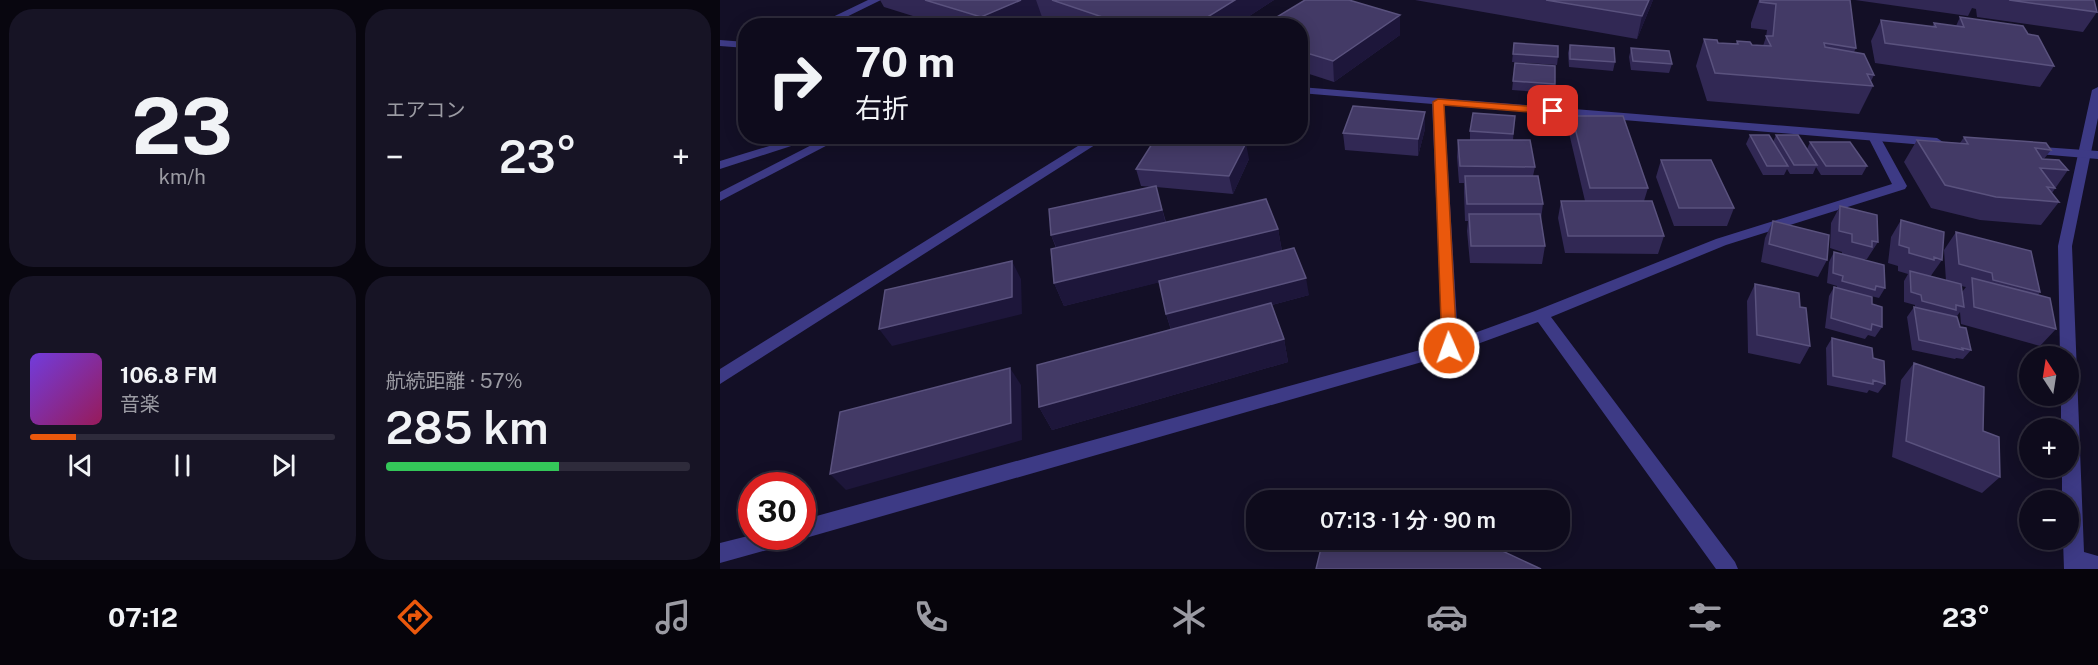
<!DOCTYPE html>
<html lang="ja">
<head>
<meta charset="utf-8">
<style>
  :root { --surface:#0e0b1c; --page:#171425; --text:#f1f3f6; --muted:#9b9ba3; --line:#2e2b3b; --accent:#ea580c }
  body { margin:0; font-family:"Public Sans","Noto Sans JP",sans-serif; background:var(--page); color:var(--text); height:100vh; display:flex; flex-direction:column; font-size:22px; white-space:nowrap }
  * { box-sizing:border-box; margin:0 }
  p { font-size:20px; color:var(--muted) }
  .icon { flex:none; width:33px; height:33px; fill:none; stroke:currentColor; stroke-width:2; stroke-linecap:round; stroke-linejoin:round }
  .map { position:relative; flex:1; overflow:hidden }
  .sheet { display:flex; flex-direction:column; gap:9px; padding:9px; background:#08060f; width:720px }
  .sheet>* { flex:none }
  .banner { position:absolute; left:18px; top:18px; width:570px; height:126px; border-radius:24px; box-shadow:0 3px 15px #0003,0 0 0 2px var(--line); background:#0e0b1c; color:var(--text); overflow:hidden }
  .needle { width:39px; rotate:348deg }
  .buttons { position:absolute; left:1299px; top:346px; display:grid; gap:12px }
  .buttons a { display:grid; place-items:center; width:60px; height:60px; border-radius:50%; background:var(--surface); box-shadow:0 3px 15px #0003,0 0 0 2px var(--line); font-size:30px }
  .speed { position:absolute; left:18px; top:472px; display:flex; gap:12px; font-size:30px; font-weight:700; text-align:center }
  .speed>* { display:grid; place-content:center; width:78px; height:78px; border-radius:50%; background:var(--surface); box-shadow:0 3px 15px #0003,0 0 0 2px var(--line); line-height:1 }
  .speed .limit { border:9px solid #d22; background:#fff; color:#111 }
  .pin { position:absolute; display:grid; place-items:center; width:51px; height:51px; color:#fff; margin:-26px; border-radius:12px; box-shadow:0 3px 9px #0006 }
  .me { position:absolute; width:66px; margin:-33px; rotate:358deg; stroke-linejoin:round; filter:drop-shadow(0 0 4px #0008) }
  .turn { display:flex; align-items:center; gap:21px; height:126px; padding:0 18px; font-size:27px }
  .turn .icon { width:78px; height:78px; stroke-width:2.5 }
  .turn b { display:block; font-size:42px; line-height:51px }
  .big { font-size:45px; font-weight:600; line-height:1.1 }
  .sheet .card { flex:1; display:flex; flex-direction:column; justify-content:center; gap:9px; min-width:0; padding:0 21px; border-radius:24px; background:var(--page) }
  .sheet .dial { align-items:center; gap:0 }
  .dial b { font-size:78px; line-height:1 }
  .song { display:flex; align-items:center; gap:18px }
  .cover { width:72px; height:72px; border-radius:9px; background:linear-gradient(135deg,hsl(260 70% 55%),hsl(330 70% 35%)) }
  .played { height:6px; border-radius:3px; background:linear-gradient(90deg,var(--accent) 15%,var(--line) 15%) }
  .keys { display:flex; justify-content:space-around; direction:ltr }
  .heat { display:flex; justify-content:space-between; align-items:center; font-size:33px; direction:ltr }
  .charge { height:9px; border-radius:4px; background:linear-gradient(90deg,#34c759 57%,var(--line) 0) }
  .sheet .tiles { flex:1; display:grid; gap:9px; grid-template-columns:repeat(2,1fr) }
  .trip { position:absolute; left:526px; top:490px; width:324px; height:60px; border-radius:24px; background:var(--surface); box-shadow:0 3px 15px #0003,0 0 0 2px var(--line); font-weight:600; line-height:60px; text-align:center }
  .dock { display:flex; height:96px; justify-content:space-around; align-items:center; background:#06040b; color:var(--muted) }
  .dock .icon { width:42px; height:42px }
  .dock .on { color:var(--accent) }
  .dock b { font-size:27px; color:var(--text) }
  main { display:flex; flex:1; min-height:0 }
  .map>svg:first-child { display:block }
</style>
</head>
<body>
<main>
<section class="sheet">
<div class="tiles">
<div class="card dial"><b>23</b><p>km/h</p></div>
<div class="card"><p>エアコン</p>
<div class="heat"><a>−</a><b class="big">23°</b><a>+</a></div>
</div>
<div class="card">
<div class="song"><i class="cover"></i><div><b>106.8 FM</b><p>音楽</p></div></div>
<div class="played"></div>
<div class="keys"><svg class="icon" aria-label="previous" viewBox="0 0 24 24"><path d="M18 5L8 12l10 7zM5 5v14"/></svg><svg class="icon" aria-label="pause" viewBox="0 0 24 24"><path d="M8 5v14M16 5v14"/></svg><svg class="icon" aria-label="next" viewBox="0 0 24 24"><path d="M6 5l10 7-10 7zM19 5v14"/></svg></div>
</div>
<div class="card"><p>航続距離 · 57%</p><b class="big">285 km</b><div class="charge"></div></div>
</div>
</section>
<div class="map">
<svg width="1378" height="569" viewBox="0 0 1378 569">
  <rect width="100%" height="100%" fill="#130f26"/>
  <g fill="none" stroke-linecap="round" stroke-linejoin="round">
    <path fill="#3d3a85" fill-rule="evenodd" d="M82,136H102L0,169V161Z"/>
    <path fill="#3d3a85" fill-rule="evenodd" d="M148,0H161L108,26H94Z
      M1378,87V118L1352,246L1364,552L1378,556V569H1344L1343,540H1348V501H1342V468H1348V429H1341V396H1348V357H1340L1338,246L1372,90Z
      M718,99L724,102L738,339L815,311L996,239L1172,184L1148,137L1154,133L1160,137L1187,186L1185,189L1006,245L831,317L1015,562L1018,569H996L818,322L730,354L82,539L76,537H82V520L722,344L712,102Z
      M109,136H125L0,201V192Z
      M374,136H389L0,384V369Z
      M32,535V537H68L65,544L58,547L0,563V543Z"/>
    <path fill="#3d3a85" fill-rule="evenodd" d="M0,40L26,42V48L0,46Z
      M580,87L1217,138L1223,142L1217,146L580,93Z
      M1309,146L1378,151V159L1305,153L1303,150Z"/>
  </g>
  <path fill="#312854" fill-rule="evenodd" d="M160,0H554L514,26H348L322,17L303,26H225L164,7Z
    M695,0H933L917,39Z
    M1039,0H1130L1136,48L1134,52L1154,75L1151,81L1153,86L1139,114L987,101L976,66L984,39L998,43L1016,44L1017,41L1032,45L1043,46L1046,37L1047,30L1031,28V23Z
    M1135,0H1374L1377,12L1363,32L1257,17L1256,9L1252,8L1248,16Z
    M680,15V35L614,82L580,71V26Z
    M1240,17L1308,34L1334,66L1320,87L1155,63L1151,41L1161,20L1212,27L1214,23L1236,26Z
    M794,43L838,57L837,65L792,62Z
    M850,45L895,62L893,71L849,67L848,53Z
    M911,48L952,64L949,73L911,70L909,57Z
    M795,63L835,84L833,93L792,90Z
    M795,116L793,140L815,167L813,176L823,204L821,219L825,246L822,264L750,263L747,231L748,221H745L744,193V183H739L737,157L738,140H750V131Z
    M852,116L928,188L924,201L944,236L938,254L845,253L838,218L841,201H865L849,133Z
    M705,129L698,156L625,150L623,133Z
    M1030,135L1053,142L1056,135L1087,149L1090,142L1147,166L1142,175H1101L1096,167L1093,174H1070L1067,169L1064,175H1043L1026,144Z
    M1244,137L1331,150L1324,159L1348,170L1332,193L1339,202L1321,225L1260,220L1211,208L1184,162L1197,140L1240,143Z
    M529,159L513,194L436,187L446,222L558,229L562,251L589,295L552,305L564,339L568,362L332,430L319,407L451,330L446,314L439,282L344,306L334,283L336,248L331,235L433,187L421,186L416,169Z
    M941,160L1014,208L1007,226H954L936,177Z
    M1120,206L1158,242L1147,259H1145L1144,260L1165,288L1159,298L1151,296V297L1152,304L1162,327L1155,337L1148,335L1145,339L1105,328L1109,296L1114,287H1117V286L1107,283L1109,262L1114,252L1122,254V252L1110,248L1111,223Z
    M1181,220L1222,260L1210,277L1226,281L1224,250L1236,232L1320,292L1318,295L1336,329L1320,346L1241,324L1240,312L1237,316H1232L1240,327L1251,350L1243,359L1236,358L1235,359L1192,350L1187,317L1194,307L1195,308V305L1184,302V281L1188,274L1178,271V266L1168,263L1171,237ZM1241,286L1246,287L1242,292Z
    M1053,221L1107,260L1098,277L1041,262L1045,238Z
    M1035,284L1080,307L1090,346L1080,364L1028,353L1027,301Z
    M1112,338L1153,358L1165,384L1158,393L1149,390L1147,393L1107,385L1106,348Z
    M1194,363L1263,431L1280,477L1262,493L1172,457L1181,380Z"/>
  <path fill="#1d163a" d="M301,0H316L322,17L303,26H265L261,17Z
    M515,0H554L514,26H473Z
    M929,0H933L917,39L922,16Z
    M680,15V35L614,82L613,61Z
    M705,112V129L698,156V139Z
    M526,143L529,159L513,194L509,176Z
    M436,186L447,228L339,253L331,235Z
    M558,229L562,252L344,306L334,283Z
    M292,261L301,279L302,314L172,346L159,329Z
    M586,278L589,295L452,332L446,314Z
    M564,339L568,362L332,430L319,407Z
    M290,368L301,385L302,440L126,490L110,474Z"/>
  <path fill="#433a66" stroke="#5a527e" stroke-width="1.5" d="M205,0H301L261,17Z
    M332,0H515L473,26H409Z
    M585,0H629L680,15L613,61L580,51V26H542Z
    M826,0H929L922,16Z
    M1040,0H1130L1136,48L1104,43L1105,47L1144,54L1154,75L1147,74L1153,86L995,73L984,39L997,40L998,43L1018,44L1017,41L1030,42L1032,45L1051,46L1046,36H1053L1056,4L1040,2Z
    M1289,0H1374L1377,12Z
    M1240,17L1303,26L1308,34L1318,36L1334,66L1165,43L1161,20L1216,27L1214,23L1244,27Z
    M794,43L838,46V57L793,54Z
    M850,45L894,48L895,62L850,59Z
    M911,48L949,51L952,64L913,61Z
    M795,63L835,66V84L793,81Z
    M633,106L705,112L698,139L623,133Z
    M753,113L795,116L793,134L750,131Z
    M852,116H903L928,188H870Z
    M1030,135H1049L1068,166H1047Z
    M1056,135H1078L1097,165H1074Z
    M437,136H446L526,143L509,176L416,169Z
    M1244,137L1326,143L1331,150L1315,148L1322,159L1339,160L1348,170L1320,168L1335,188L1327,187L1339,202L1276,197L1225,185L1197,140L1248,144Z
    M738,140H810L815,167L740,166Z
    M1090,142H1130L1147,166H1106Z
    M941,160H991L1014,208H959Z
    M745,176H818L823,204H747Z
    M436,186L442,210L331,235L329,209Z
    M546,199L558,229L334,283L331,249Z
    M841,201H932L944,236H848Z
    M1120,206L1157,215L1158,242L1152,241V247L1132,242V234L1119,231Z
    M749,214H820L825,246H751Z
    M1181,220L1224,232L1222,260L1214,257V260L1189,253V248L1179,245Z
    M1053,221L1109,235L1107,260L1049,244Z
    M1236,232L1311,251L1320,292L1273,280L1272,273L1239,264Z
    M574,248L586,278L446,314L439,281Z
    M1114,252L1164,265L1165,288L1156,286L1155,290L1122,281L1123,276L1113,273Z
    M292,261V297L159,329L165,290Z
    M1190,271L1241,284L1244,307L1236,305V310L1202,301L1201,295L1191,292Z
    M1252,278L1330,298L1336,329L1254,307Z
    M1035,284L1079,293L1080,307L1086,308L1090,346L1037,335Z
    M1114,287L1152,297V304L1162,307V327L1152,324L1151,330L1111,318Z
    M551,303L564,339L319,407L317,365Z
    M1194,307L1237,317L1240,327L1246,328L1251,350L1242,348L1243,350L1199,340Z
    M1112,338L1152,348L1153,358L1164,361L1165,384L1153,380V384L1113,376Z
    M1194,363L1264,387L1263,431L1279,437L1280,477L1186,441Z
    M290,368L291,423L110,474L120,412Z
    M603,540H759L821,569H596Z"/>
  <path fill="#ea580c" stroke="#983908" stroke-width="1.5" d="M718,99L833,108L838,111L833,114L724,105L737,348L735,352H724L722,348L713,102Z"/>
</svg>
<div class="buttons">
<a><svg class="needle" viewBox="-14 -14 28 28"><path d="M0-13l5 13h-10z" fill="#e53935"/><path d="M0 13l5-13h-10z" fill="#9b9ba3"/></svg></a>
<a>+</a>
<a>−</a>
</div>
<div class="speed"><div class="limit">30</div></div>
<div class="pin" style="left:833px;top:111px;background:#d93025"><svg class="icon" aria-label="arrive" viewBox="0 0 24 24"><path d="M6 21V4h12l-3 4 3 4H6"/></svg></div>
<svg class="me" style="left:729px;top:348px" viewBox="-20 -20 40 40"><circle r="17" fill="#ea580c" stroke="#fff" stroke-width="3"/><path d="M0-11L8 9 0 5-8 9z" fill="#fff"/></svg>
<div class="trip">07:13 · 1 分 · 90 m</div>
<div class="banner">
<div class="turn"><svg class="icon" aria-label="right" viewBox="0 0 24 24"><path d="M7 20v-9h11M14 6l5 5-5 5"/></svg><div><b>70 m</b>右折</div></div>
</div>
</div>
</main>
<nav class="dock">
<b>07:12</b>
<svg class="icon on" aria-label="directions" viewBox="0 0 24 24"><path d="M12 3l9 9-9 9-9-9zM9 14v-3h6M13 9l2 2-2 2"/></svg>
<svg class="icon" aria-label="music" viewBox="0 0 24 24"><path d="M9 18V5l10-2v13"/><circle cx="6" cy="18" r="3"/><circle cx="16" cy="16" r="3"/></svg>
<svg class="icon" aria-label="phone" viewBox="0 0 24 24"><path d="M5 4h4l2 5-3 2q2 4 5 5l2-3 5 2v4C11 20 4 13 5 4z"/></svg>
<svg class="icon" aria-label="climate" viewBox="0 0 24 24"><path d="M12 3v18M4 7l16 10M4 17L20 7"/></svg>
<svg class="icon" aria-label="car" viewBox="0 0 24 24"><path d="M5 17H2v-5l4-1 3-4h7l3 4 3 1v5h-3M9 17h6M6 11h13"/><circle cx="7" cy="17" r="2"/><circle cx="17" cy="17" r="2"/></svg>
<svg class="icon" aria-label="filters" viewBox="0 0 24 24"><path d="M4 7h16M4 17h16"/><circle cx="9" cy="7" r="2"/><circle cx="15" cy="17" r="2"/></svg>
<b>23°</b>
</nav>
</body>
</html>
